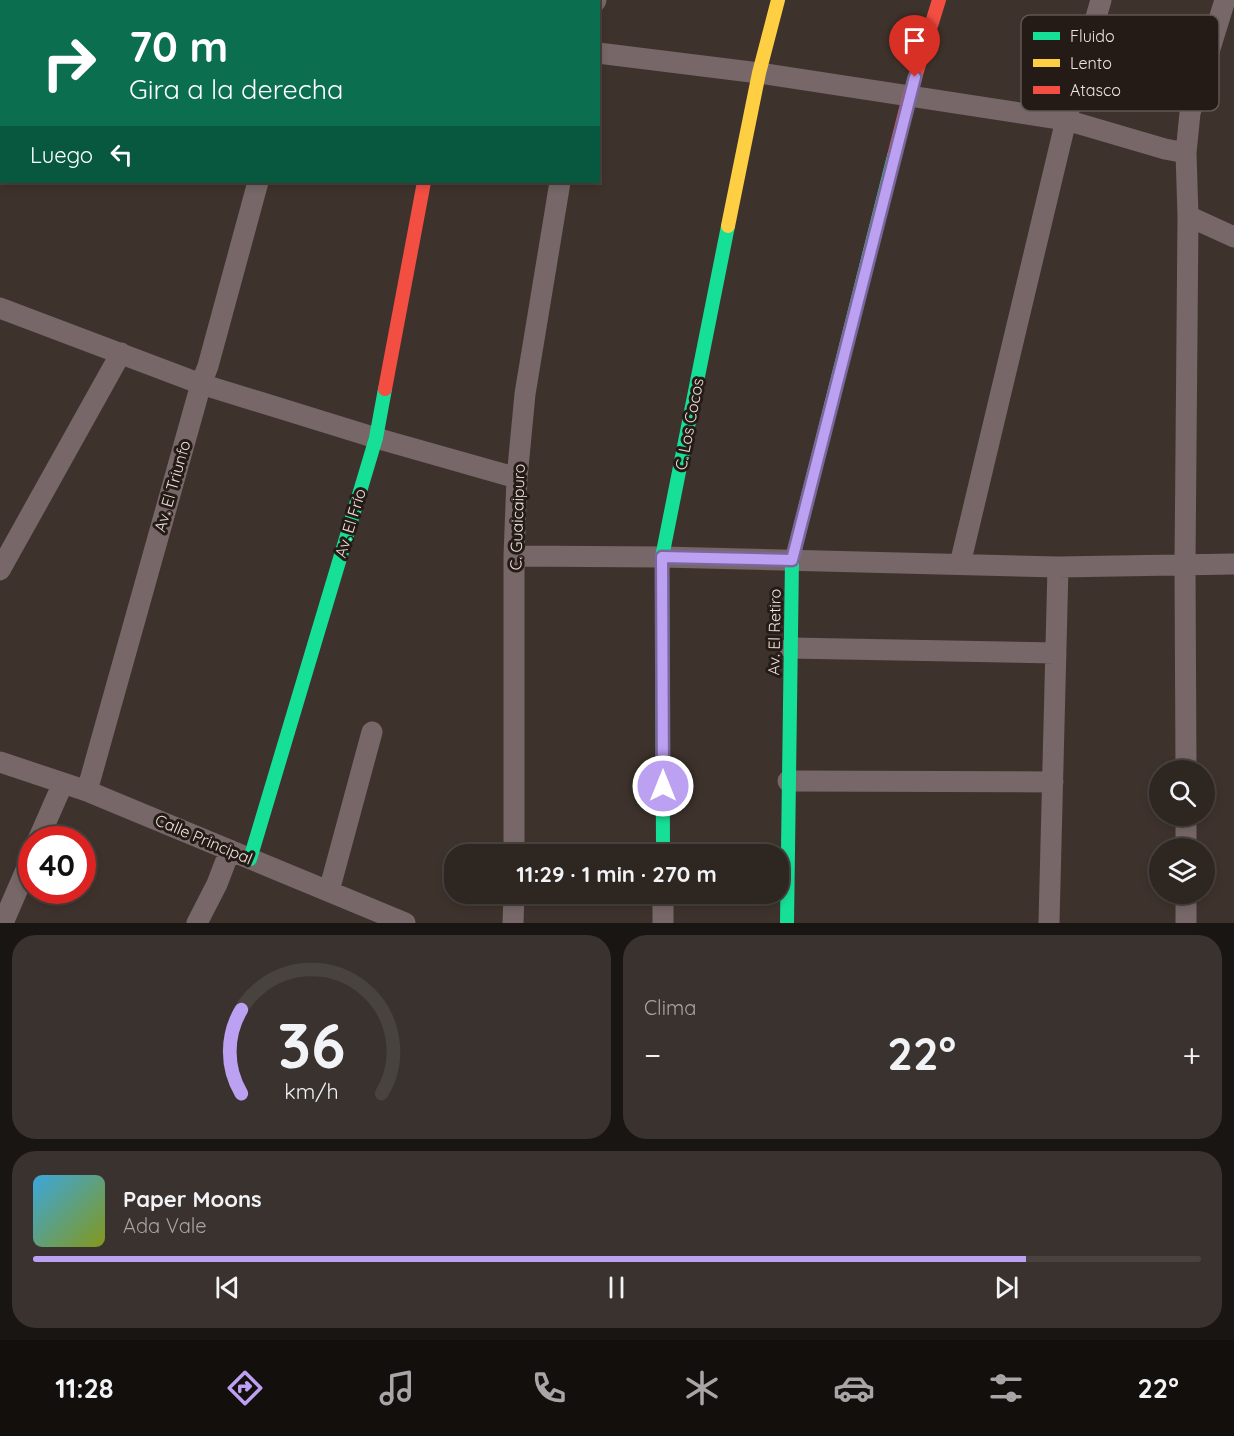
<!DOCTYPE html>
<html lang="es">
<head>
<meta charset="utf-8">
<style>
  :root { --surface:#2e2621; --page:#3a322e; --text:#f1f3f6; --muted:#a7a5a5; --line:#49433f; --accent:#bca0f2 }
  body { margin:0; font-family:Quicksand,sans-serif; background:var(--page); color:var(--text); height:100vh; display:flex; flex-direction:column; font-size:22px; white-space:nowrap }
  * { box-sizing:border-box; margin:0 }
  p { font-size:20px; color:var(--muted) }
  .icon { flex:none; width:33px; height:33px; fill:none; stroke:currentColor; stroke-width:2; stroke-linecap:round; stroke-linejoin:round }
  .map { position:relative; height:923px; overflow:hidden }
  .side { display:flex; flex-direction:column; gap:12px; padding:12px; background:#191512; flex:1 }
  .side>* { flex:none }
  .guide { position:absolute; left:0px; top:0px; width:600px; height:183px; box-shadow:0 3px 9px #0003,0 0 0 2px var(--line); background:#0b6e4f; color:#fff; overflow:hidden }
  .controls { position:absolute; left:1149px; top:760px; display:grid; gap:12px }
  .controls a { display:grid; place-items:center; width:66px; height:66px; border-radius:50%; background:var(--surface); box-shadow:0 3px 9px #0003,0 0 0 2px var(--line); font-size:30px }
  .speed { position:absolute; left:18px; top:826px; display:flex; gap:12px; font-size:30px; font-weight:700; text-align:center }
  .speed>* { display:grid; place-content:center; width:78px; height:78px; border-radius:50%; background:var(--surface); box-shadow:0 3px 9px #0003,0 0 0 2px var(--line); line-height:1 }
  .speed .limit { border:9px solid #d22; background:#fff; color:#111 }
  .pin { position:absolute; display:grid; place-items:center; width:51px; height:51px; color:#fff; margin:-62px -26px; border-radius:50% 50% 50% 0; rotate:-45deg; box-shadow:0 0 6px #0007 }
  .pin .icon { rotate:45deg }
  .me { position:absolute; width:66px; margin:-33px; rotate:0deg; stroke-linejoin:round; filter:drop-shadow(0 0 4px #0008) }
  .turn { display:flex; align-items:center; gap:21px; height:126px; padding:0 30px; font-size:27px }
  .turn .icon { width:78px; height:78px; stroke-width:2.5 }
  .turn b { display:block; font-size:42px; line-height:51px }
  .then { display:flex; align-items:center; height:57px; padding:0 30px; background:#0003; gap:12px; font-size:22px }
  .big { font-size:45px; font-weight:800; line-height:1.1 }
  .side .tile { flex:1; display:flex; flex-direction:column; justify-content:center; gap:9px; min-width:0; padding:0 21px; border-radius:24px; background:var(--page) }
  .side .dial { align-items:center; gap:0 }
  .dial svg { height:156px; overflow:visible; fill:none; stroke:var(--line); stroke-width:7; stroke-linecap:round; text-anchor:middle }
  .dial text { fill:var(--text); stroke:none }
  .song { display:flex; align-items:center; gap:18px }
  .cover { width:72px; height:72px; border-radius:9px; background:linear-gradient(135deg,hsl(200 70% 55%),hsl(70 70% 35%)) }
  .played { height:6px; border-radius:3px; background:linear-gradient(90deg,var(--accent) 85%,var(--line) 85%) }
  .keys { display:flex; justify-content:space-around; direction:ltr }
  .heat { display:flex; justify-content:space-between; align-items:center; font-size:33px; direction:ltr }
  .side .tiles { flex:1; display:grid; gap:12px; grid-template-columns:1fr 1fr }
  .tile:last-child { grid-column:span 2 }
  .trip { position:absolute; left:444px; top:844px; width:345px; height:60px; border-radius:24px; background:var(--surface); box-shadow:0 3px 9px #0003,0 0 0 2px var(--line); font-weight:800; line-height:60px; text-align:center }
  .menu { display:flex; height:96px; justify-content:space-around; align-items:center; background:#120f0d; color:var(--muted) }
  .menu .icon { width:42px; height:42px }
  .menu .on { color:var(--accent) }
  .menu b { font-size:27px; color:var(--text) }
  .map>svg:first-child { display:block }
</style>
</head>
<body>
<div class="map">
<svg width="1234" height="923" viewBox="0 0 1234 923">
  <rect width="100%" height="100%" fill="#3e332c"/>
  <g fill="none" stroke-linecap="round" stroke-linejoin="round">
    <path stroke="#776768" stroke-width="21" d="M1225,0L1190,113L1186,153L1188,216L1234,237
      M306,2V0
      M459,2V0
      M595,2L596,0
      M598,53L759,73L1066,120L1165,149L1186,153
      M0,308L201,384L376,438L517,478
      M514,556L662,557L1058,567L1234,564
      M960,564L1066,120L1101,0
      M0,570L121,353
      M790,648L1056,653
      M0,762L87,791L405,923
      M1186,771L1185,565L1188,216
      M788,781L1053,782
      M87,791L201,384L208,366L258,182
      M1186,816V849
      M38,840L63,783
      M514,855V556L517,478L525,394L560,182
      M329,891L372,732
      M663,894V923
      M1186,894V923
      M3,923L32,856
      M197,923L217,884L230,850
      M513,923L514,894
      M1049,923L1058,567"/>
    <path stroke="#16e098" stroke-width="14" d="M43,0V2
      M0,89L2,86
      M663,855L662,557L728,226
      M250,859L376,438L385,389
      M787,923L792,560L894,156"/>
    <path stroke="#ffcf43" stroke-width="14" d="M728,226L759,73L778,0"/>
    <path stroke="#f24e42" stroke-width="14" d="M894,156L909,97L939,0
      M385,389L424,182"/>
  </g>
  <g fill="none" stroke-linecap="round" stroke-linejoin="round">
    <defs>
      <path id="route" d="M663,786L662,557L792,560L915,77"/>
    </defs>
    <use href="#route" stroke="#7a689d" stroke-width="15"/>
    <use href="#route" stroke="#bca0f2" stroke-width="10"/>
  </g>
  <g text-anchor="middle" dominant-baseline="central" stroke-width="6" stroke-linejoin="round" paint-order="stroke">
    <g font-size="16" fill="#f0e3db" stroke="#241b16">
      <text transform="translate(689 424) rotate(-79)">C. Los Cocos</text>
      <text transform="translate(172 486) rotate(-74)">Av. El Triunfo</text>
      <text transform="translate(517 517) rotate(-88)">C. Guaicaipuro</text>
      <text transform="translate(350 523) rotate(-73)">Av. El Frío</text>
      <text transform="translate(774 632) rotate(-89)">Av. El Retiro</text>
      <text transform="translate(204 839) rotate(23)">Calle Principal</text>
    </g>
  </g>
  <rect x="1021" y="15" width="198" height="96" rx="9" fill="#241b16" stroke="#615751" stroke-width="1.5"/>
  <rect x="1033" y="32" width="27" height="8" fill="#16e098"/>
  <rect x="1033" y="59" width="27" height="8" fill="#ffcf43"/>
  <rect x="1033" y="86" width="27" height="8" fill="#f24e42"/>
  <g font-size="16" fill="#f0e3db">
    <text x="1070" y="42">Fluido</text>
    <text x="1070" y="69">Lento</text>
    <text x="1070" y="96">Atasco</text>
  </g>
</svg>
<div class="controls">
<a><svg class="icon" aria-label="search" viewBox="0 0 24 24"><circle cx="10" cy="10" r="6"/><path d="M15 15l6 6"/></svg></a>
<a><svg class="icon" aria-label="layers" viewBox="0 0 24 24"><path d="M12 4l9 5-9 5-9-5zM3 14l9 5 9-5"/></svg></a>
</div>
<div class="speed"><div class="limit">40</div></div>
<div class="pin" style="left:915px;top:77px;background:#d93025"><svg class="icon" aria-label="arrive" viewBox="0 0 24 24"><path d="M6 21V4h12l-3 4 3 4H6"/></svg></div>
<svg class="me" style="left:663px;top:786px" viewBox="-20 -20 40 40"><circle r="17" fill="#bca0f2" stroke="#fff" stroke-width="3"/><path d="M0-11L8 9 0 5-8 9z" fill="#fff"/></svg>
<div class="trip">11:29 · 1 min · 270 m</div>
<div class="guide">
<div class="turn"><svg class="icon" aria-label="right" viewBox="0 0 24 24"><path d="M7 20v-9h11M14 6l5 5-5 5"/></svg><div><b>70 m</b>Gira a la derecha</div></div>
<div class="then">Luego<svg class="icon" aria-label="left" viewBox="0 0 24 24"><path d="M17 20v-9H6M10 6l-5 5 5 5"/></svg></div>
</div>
</div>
<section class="side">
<div class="tiles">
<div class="tile dial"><svg viewBox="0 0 100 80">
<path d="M14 69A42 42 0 1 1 86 69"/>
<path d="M14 69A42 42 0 0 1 14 26" stroke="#bca0f2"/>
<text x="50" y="56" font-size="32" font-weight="700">36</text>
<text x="50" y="72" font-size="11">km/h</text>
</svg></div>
<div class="tile"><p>Clima</p>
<div class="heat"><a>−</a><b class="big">22°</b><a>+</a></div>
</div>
<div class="tile">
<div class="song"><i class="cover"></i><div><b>Paper Moons</b><p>Ada Vale</p></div></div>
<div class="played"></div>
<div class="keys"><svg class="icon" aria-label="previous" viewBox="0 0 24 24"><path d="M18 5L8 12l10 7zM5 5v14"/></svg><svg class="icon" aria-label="pause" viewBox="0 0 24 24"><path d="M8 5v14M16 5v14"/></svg><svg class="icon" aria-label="next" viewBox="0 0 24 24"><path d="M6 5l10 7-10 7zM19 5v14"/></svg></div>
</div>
</div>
</section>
<nav class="menu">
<b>11:28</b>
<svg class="icon on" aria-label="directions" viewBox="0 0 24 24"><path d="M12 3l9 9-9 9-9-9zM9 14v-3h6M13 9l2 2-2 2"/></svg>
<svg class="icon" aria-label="music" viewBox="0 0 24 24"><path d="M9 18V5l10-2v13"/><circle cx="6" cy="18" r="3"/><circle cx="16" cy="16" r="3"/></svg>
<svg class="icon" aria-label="phone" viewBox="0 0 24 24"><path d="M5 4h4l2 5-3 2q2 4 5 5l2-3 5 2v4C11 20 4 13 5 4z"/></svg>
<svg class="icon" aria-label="climate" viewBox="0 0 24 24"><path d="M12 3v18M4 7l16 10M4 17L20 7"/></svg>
<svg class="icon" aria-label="car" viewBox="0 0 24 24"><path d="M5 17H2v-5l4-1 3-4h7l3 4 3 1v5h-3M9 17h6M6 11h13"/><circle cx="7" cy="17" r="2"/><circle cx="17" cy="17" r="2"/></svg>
<svg class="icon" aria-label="filters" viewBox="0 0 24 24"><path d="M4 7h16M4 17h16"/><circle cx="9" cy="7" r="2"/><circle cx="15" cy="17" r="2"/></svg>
<b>22°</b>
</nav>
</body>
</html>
